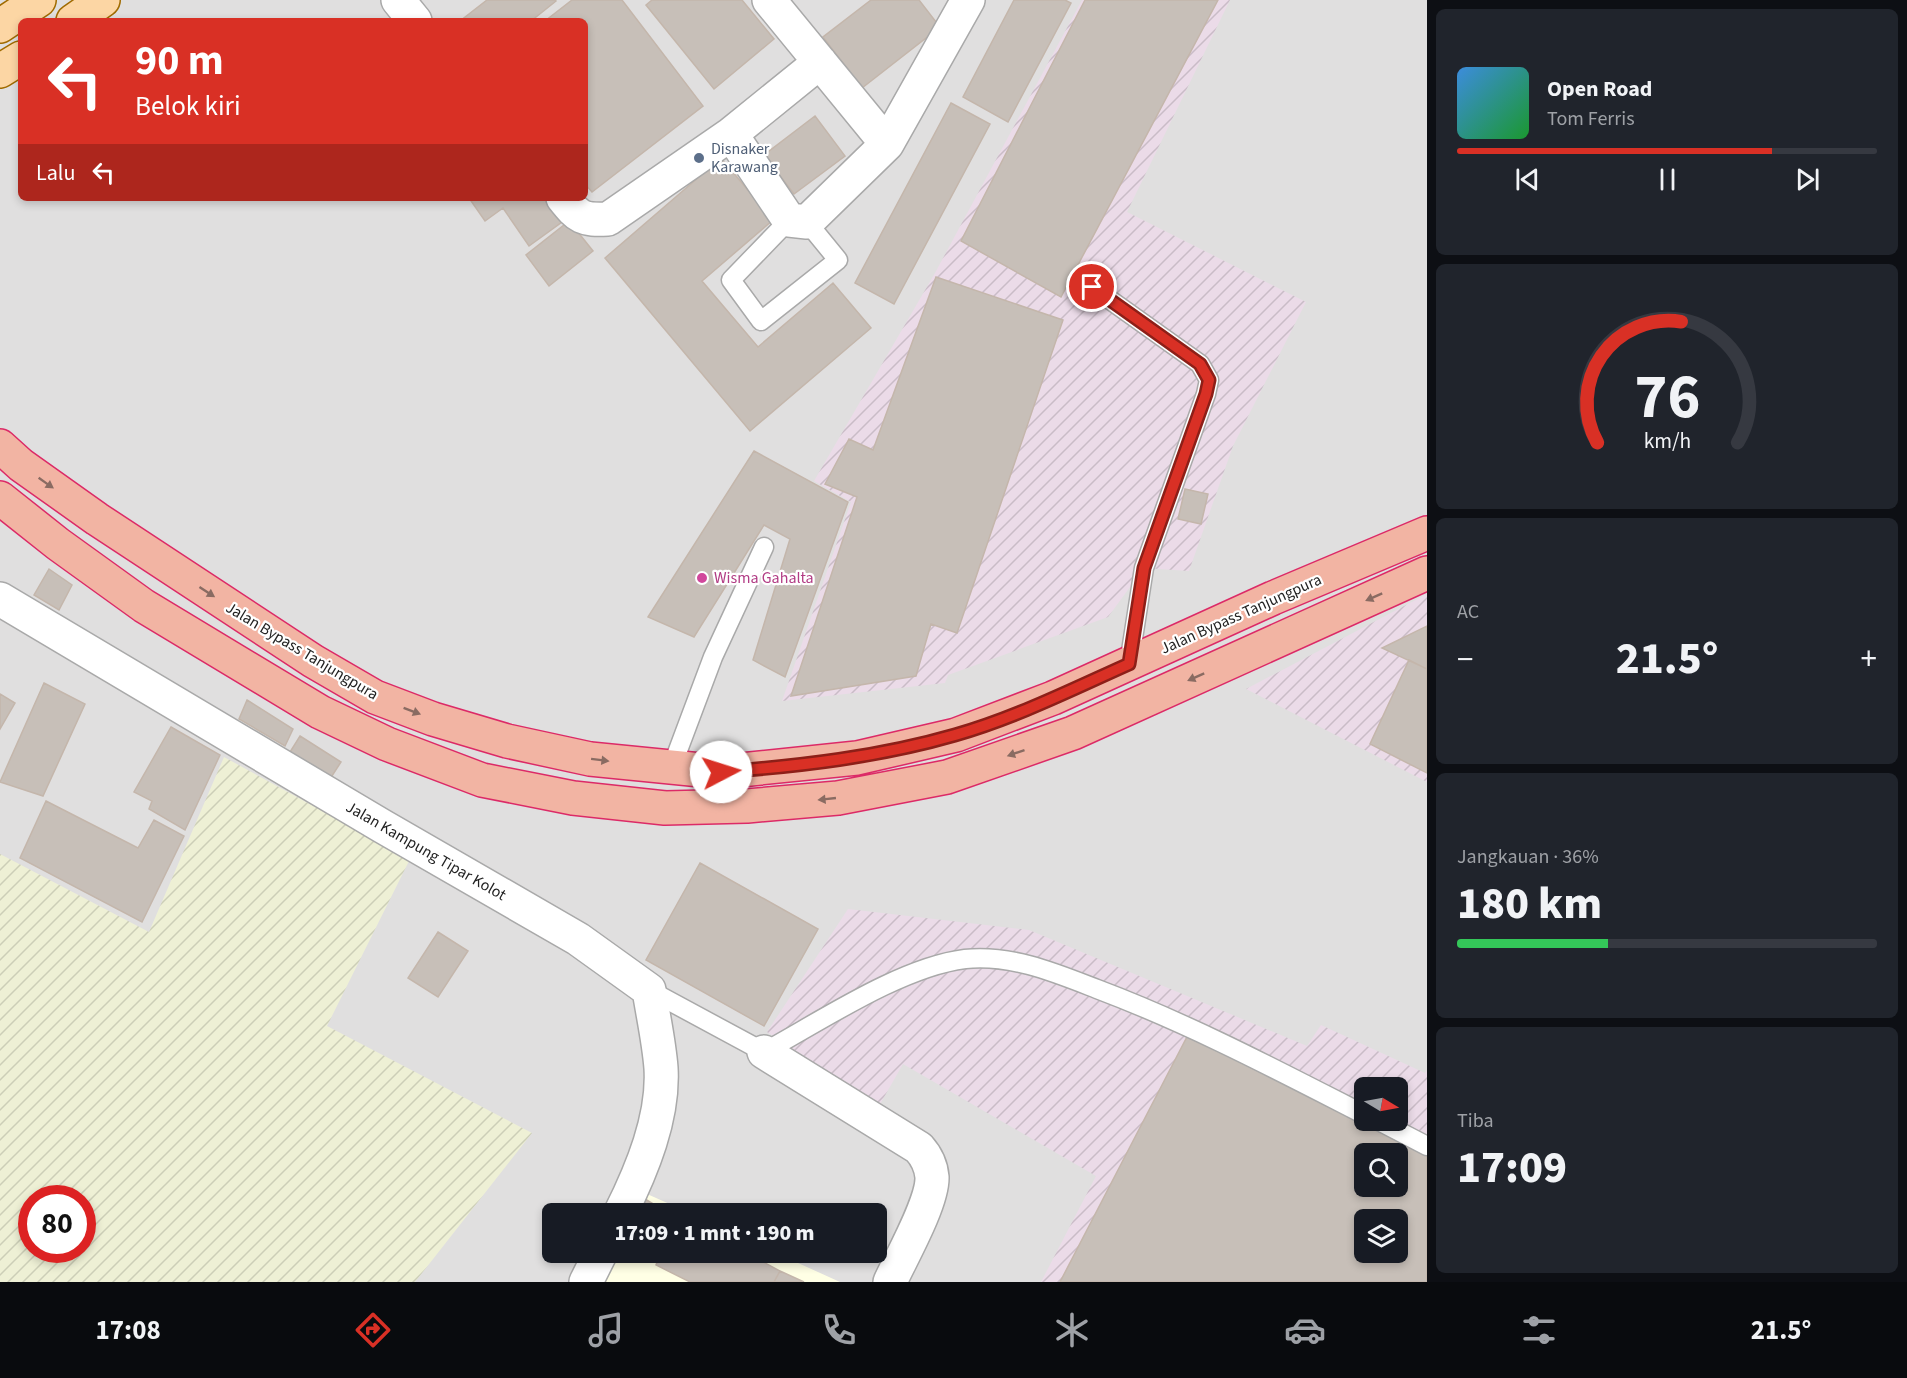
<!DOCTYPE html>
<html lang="id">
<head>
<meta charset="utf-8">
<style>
  :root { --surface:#171b24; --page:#20242c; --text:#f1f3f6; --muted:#9ea1a6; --line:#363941; --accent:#d93025 }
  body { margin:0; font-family:"Source Sans 3",sans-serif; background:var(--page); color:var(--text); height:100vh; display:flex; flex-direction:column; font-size:22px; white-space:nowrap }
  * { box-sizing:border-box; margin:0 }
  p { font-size:20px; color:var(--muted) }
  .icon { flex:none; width:33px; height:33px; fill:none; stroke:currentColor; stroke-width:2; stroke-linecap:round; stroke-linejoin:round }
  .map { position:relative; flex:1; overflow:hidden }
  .details { display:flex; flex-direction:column; gap:9px; padding:9px; background:#0d0f14; width:480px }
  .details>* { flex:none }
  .banner { position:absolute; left:18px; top:18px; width:570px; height:183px; border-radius:9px; box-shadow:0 3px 9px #0003; background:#d93025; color:#fff; overflow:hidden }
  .needle { width:39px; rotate:100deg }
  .buttons { position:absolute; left:1354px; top:1077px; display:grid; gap:12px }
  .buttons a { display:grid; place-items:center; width:54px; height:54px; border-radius:9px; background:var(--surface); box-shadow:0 3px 9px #0003; font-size:30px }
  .speed { position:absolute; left:18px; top:1185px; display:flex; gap:12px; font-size:30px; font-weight:700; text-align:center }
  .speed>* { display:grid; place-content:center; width:78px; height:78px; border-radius:50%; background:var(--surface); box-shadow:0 3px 9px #0003; line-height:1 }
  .speed .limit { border:9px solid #d22; background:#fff; color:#111 }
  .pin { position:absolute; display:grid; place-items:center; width:51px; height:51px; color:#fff; margin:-26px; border:3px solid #fff; border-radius:50%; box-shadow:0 2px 6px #0007 }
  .me { position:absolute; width:66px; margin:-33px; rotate:85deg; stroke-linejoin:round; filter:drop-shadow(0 0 4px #0008) }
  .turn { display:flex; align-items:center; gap:21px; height:126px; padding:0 18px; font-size:27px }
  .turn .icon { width:78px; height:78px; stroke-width:2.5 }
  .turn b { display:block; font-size:42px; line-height:51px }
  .then { display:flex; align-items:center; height:57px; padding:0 18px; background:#0003; gap:12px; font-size:22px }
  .big { font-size:45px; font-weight:800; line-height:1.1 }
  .details .tile { flex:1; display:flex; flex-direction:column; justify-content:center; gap:9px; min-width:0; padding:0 21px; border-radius:9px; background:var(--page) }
  .details .dial { align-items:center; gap:0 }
  .dial svg { height:156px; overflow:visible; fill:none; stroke:var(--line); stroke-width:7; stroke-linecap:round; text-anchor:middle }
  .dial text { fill:var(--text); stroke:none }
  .song { display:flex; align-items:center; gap:18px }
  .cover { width:72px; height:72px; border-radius:9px; background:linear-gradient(135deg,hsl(210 70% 55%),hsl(130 70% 35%)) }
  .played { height:6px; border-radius:3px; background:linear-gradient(90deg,var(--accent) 75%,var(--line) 75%) }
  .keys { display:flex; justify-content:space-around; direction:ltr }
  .heat { display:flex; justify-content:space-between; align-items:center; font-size:33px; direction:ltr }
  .charge { height:9px; border-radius:4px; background:linear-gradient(90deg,#34c759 36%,var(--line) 0) }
  .trip { position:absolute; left:542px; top:1203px; width:345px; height:60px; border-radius:9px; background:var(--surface); box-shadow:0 3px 9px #0003; font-weight:800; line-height:60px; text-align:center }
  .tab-bar { display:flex; height:96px; justify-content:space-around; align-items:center; background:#090b0e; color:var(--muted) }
  .tab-bar .icon { width:42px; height:42px }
  .tab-bar .on { color:var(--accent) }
  .tab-bar b { font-size:27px; color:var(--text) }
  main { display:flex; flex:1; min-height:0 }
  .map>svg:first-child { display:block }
</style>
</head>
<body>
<main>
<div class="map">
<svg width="1427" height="1282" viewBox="0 0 1427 1282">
  <defs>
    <pattern id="industrial-furrows" width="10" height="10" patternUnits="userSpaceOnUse" patternTransform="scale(1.5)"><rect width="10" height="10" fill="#ebdbe8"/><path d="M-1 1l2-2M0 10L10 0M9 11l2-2" fill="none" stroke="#c9bcc7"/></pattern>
    <pattern id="farmland-furrows" width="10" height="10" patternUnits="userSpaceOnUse" patternTransform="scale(1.5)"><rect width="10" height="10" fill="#eef0d5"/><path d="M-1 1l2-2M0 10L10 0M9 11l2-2" fill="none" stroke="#ccceb7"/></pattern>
  </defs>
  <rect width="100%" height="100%" fill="#f2efe9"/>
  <path fill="#e0dfdf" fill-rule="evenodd" d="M0,0H1427V1282H0ZM21,21H585V198H21ZM1365,1088H1398V1120H1365ZM1365,1154H1398V1186H1365ZM32,1198H82V1250H32ZM552,1214H876V1252H552ZM1365,1220H1398V1252H1365Z"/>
  <path fill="url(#industrial-furrows)" fill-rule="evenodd" d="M1082,0H1230L1127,212L1306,302L1233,446L1189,571L1144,568L1108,617L948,675L945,683L782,701L851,502L814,481L935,273Z
    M1427,594V782L1246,689Z
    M848,909L1029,930L1307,1046L1321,1025L1425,1073L1427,1070V1282H1041L1096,1176L903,1064L879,1106L767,1032ZM1365,1088H1398V1120H1365ZM1365,1154H1398V1186H1365ZM1365,1220H1398V1252H1365Z"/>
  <path fill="#ffffe5" d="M638,1190L690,1213L626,1214Z
    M608,1252L776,1253L840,1282H594Z"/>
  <path fill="url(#farmland-furrows)" fill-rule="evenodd" d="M224,757L410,859L327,1026L532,1133L415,1282H0V854L149,932ZM32,1198H82V1250H32Z"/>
  <path fill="#c7bfb8" stroke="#c4b6ab" stroke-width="1.5" fill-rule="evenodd" d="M487,0H555L556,1L531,21H460Z
    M572,0H622L703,106L592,192L585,184V21H545Z
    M652,0H742L774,39L714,89L646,5Z
    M871,0H919L940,27L862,88L823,37Z
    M1014,0H1065L1071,3L1008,122L963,97Z
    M1085,0H1218L1061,297L961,241Z
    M951,103L990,124L894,304L855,283Z
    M815,116L845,156L794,194L764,155Z
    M721,158L773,220L702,281L758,347L833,283L871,328L750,431L605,258Z
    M469,198H545L562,222L529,246L503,208L485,221Z
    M569,221L593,251L549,286L526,255Z
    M936,277L1063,320L957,633L931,624L916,676L791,696L857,497L825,484L849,439L873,450Z
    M754,451L848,502L785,677L753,660L790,539L764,525L694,637L648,617Z
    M1185,489L1208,494L1201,524L1178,519Z
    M49,569L72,585L59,610L34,595Z
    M1427,626V669L1382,648Z
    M1409,660L1427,669V773L1370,744Z
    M44,683L85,704L43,796L0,782Z
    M0,694L15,703L0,729Z
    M247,700L293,729L285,746L239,719Z
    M171,727L220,755L185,830L149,809L152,801L134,792Z
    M300,736L341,762L330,779L290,752Z
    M46,801L138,848L154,820L184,836L142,922L20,858Z
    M700,863L818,929L764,1026L646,960Z
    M438,932L468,951L438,997L408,978Z
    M1190,1031L1427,1146V1282H1060ZM1365,1154H1398V1186H1365ZM1365,1220H1398V1252H1365Z
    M640,1196L670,1214H630Z
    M661,1252H745L780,1271L774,1282H690L656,1265Z
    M780,1271L804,1282H774Z"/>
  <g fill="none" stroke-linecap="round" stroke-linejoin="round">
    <defs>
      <path id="service" d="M789,220L731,280L761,321L838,260L807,222
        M1092,287L1200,364L1209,380L1206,394L1144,568L1129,664
        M671,769L713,657L764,547
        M649,990L764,1052C821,1021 901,967 965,959C1011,954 1056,973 1097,989C1190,1024 1277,1070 1365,1115
        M1377,1120L1427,1146"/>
      <path id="minor" d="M398,0L415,21
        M769,0L887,144
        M731,134L789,220L807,222L887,144L968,0
        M563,198C579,218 582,220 608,219L731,134L820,62
        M0,599L382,826L578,939L649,990C653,1015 659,1042 661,1068C664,1117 642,1170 620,1214
        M764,1052L919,1148C927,1157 931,1165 932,1177C933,1202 901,1258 890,1282
        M586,1282L601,1252"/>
      <path id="primary" d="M73,21L103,0
        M0,26L39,0
        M0,71L21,58"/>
      <path id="trunk" d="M0,446L21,465L97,519L313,661L375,697L433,719L507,741L590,759L721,772L857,758L956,735L1053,698L1273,598L1427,533
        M0,498L58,544L144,606L320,712L387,744L482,780L573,798L665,808L747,806L838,798L947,777L1073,733L1427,573"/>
    </defs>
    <use href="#service" stroke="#a9a9a9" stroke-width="21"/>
    <use href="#minor" stroke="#a9a9a9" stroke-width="36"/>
    <use href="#primary" stroke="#a06b00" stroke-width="36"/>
    <use href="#trunk" stroke="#dc2a67" stroke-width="36"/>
    <use href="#service" stroke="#fff" stroke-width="18"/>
    <use href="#minor" stroke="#fff" stroke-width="33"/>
    <use href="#primary" stroke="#fcd6a4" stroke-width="33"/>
    <use href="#trunk" stroke="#f2b4a3" stroke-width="33"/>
  </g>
  <defs><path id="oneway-solid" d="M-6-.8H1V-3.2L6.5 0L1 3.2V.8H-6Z" transform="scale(1.5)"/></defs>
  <g fill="#8a6b62">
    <use href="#oneway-solid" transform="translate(46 483) rotate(35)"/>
    <use href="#oneway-solid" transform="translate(207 592) rotate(33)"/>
    <use href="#oneway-solid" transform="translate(1374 597) rotate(156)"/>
    <use href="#oneway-solid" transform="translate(1196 677) rotate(156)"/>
    <use href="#oneway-solid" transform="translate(412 711) rotate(21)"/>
    <use href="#oneway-solid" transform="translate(1016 753) rotate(161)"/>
    <use href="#oneway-solid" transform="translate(600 760) rotate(7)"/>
    <use href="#oneway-solid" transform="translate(827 799) rotate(174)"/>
  </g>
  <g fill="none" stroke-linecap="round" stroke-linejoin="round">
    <defs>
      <path id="route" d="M721,772C800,766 879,757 955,735C1015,718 1073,689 1129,664L1144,568L1206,394L1209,380L1200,364L1092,287"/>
    </defs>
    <use href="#route" stroke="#8d1f18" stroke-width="15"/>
    <use href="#route" stroke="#d93025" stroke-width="10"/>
  </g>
  <circle fill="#5c6f8a" stroke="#fff" stroke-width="2" cx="699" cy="158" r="6"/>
  <circle fill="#d1479c" stroke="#fff" stroke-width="2" cx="702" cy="578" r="6"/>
  <g text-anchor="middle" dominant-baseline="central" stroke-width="4.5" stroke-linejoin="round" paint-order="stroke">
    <g font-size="16" fill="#4e5e75" stroke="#fff" text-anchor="start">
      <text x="711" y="149">Disnaker<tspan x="711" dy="18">Karawang</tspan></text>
    </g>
    <g font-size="16" fill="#b23c85" stroke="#fff" text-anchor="start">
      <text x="714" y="578">Wisma Gahalta</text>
    </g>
    <g font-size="16" fill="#222" stroke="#fff">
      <text transform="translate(1241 614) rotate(-24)">Jalan Bypass Tanjungpura</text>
      <text transform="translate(302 651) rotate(31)">Jalan Bypass Tanjungpura</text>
      <text transform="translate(426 851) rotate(30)">Jalan Kampung Tipar Kolot</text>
    </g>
  </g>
</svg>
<div class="buttons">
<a><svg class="needle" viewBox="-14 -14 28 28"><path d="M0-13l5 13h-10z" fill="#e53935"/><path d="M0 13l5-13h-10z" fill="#9ea1a6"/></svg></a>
<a><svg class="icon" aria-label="search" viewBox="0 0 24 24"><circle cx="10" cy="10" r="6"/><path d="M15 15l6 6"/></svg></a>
<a><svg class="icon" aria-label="layers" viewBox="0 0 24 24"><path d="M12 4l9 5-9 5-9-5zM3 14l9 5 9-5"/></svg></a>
</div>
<div class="speed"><div class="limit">80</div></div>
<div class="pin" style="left:1092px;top:287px;background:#d93025"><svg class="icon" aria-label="arrive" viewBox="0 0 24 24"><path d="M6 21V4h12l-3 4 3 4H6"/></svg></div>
<svg class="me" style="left:721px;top:772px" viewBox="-20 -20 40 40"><circle r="19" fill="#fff"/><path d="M0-13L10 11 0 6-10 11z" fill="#d93025"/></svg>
<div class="trip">17:09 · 1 mnt · 190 m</div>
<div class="banner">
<div class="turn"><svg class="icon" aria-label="left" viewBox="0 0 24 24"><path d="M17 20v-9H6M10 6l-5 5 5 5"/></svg><div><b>90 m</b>Belok kiri</div></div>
<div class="then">Lalu<svg class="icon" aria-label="left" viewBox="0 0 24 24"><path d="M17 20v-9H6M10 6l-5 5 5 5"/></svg></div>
</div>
</div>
<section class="details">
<div class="tile">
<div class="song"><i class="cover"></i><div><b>Open Road</b><p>Tom Ferris</p></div></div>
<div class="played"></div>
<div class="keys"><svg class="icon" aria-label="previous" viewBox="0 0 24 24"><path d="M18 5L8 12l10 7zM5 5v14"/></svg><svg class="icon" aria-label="pause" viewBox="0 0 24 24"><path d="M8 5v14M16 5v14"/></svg><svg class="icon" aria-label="next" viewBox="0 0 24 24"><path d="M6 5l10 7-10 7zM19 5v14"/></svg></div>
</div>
<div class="tile dial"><svg viewBox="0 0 100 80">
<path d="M14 69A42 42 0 1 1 86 69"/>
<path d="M14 69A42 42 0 0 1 57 7" stroke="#d93025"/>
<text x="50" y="56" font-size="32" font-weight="700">76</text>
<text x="50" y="72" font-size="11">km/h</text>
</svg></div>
<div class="tile"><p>AC</p>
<div class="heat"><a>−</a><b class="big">21.5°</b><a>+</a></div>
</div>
<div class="tile"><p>Jangkauan · 36%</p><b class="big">180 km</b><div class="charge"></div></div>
<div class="tile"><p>Tiba</p><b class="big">17:09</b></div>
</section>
</main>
<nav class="tab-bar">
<b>17:08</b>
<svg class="icon on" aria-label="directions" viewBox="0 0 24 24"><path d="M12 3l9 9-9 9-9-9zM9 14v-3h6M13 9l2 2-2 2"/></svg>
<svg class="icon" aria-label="music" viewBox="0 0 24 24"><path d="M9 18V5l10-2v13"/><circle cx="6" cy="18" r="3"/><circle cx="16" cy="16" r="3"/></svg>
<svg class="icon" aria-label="phone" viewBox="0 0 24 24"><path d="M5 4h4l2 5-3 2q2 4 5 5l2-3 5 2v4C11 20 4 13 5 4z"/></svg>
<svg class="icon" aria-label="climate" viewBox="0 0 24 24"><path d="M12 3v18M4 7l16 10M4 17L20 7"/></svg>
<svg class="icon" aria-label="car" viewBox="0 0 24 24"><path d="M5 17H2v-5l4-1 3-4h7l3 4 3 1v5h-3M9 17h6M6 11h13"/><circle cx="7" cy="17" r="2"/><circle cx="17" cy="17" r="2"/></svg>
<svg class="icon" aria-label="filters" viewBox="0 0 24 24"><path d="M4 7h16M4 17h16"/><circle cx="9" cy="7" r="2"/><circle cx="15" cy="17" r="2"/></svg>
<b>21.5°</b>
</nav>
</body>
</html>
